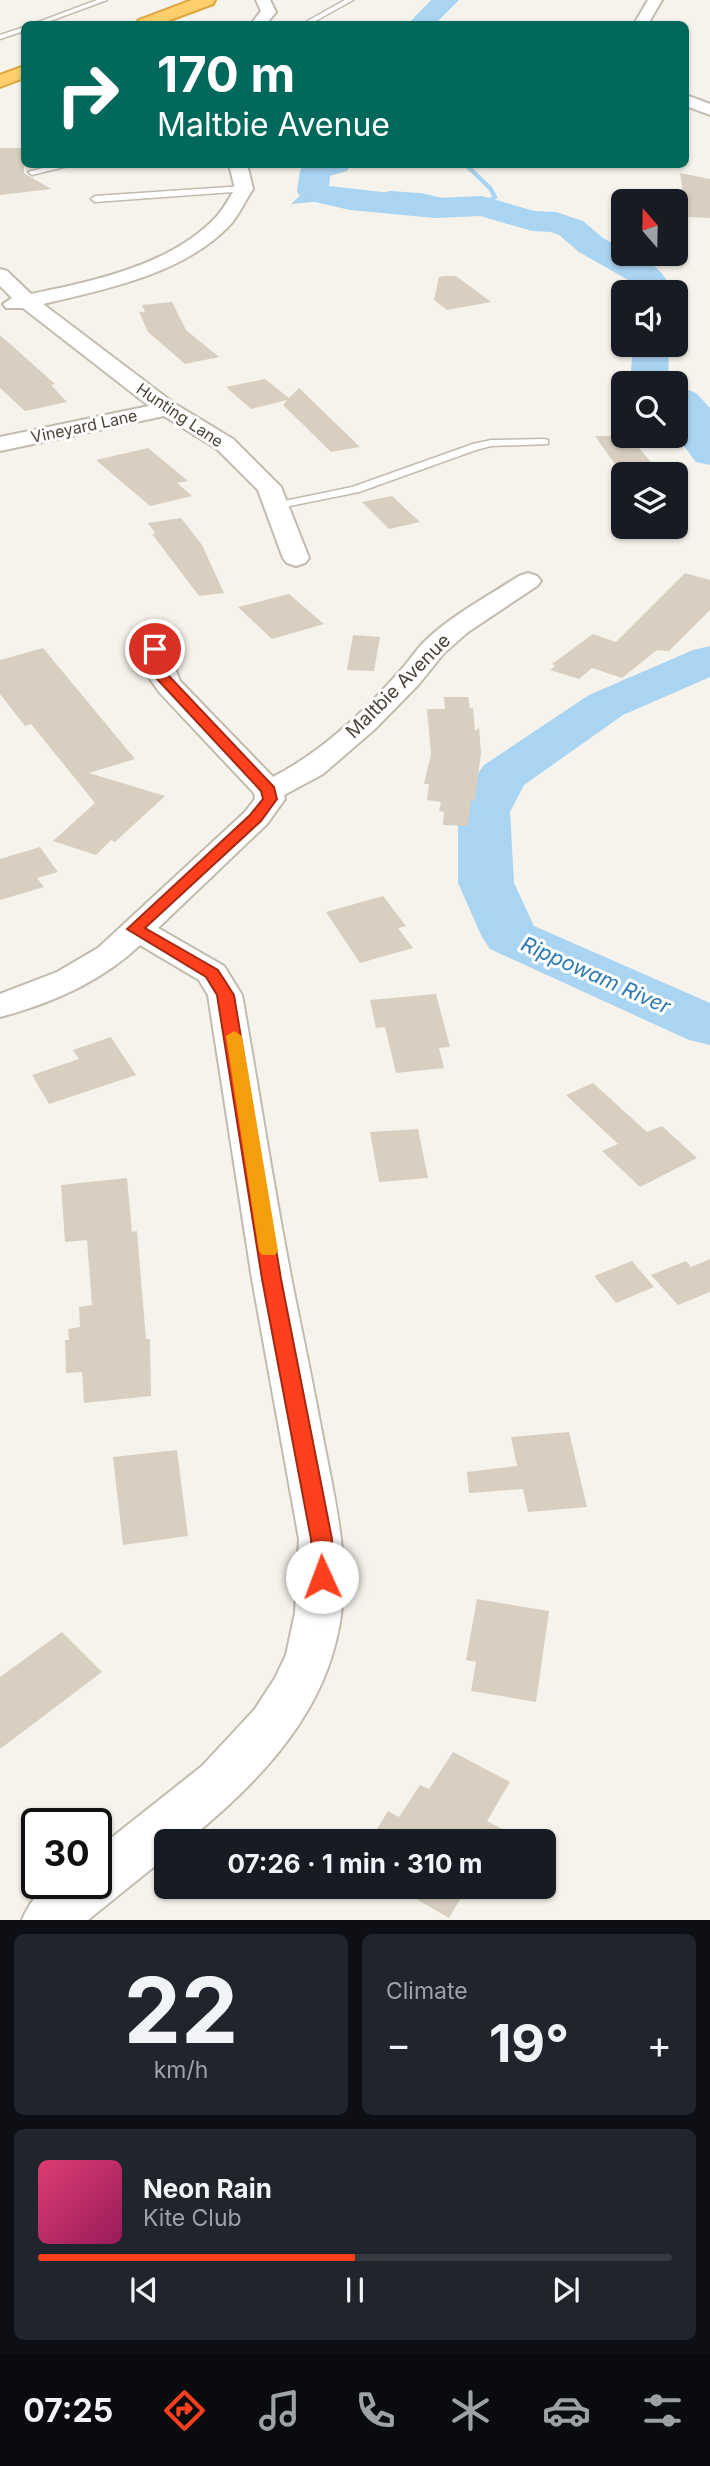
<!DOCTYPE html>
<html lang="en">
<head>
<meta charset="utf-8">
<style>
  :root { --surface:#171b24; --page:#20242c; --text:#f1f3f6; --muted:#9ea1a6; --line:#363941; --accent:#fc3f1d }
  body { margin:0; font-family:Inter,sans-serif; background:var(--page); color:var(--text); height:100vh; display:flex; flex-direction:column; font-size:26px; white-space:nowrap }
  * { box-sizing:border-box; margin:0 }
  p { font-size:23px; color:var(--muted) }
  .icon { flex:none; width:38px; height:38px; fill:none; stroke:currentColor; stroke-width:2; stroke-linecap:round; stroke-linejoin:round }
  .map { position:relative; height:1920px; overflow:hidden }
  .sheet { display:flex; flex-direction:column; gap:14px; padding:14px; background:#0d0f14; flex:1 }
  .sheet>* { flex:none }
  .hud { position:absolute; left:21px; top:21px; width:668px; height:147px; border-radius:10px; box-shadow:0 2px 5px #0004; background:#00695c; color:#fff; overflow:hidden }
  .needle { width:46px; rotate:340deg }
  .fabs { position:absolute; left:611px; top:189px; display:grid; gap:14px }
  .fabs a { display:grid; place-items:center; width:77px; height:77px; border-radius:10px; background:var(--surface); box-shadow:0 2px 5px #0004; font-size:35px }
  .speed { position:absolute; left:21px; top:1808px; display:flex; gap:14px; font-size:35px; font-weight:700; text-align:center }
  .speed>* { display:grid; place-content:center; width:91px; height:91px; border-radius:50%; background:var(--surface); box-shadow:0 2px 5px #0004; line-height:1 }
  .speed .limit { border:4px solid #111; border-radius:10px; background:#fff; color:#111 }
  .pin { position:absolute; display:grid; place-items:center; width:60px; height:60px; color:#fff; margin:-30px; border:4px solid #fff; border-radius:50%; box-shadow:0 2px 7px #0007 }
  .me { position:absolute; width:77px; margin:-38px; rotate:358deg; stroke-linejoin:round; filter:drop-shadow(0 0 5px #0008) }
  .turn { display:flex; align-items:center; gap:24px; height:147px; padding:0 21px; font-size:32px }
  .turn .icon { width:91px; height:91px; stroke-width:2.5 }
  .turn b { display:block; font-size:49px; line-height:60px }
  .big { font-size:52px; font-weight:700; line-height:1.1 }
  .sheet .tile { flex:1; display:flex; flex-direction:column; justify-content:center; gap:10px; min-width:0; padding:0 24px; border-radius:10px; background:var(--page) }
  .sheet .dial { align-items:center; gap:0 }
  .dial b { font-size:91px; line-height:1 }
  .song { display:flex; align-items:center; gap:21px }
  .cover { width:84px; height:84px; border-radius:10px; background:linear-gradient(135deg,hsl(340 70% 55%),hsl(330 70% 35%)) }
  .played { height:7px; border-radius:4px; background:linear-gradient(90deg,var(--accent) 50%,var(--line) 50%) }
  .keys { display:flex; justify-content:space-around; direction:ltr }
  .heat { display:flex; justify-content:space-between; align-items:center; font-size:38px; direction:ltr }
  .sheet .tiles { flex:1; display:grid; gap:14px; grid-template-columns:1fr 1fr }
  .tile:last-child { grid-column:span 2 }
  .trip { position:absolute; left:154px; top:1829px; width:402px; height:70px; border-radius:10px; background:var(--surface); box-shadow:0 2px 5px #0004; font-weight:700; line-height:70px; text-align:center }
  .tab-bar { display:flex; height:112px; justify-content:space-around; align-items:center; background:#090b0e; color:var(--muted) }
  .tab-bar .icon { width:49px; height:49px }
  .tab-bar .active { color:var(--accent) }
  .tab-bar b { font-size:32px; color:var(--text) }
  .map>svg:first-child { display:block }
</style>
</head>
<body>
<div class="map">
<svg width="710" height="1920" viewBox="0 0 710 1920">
  <rect width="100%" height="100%" fill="#f6f3ec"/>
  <path fill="#a9d4f2" d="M325,189L363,198L390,191L420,193L448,199L444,200L451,209L419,214L324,201L291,204L302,194Z"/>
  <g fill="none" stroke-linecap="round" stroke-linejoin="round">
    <path stroke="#a9d4f2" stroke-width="4.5" d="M465,164L490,188L495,197L482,206"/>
    <path fill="#a9d4f2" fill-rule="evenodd" d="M431,0H459L435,24H408Z
      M304,164H351L347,171L330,176L329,186L435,198L482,196L534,211L556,212L583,221L603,238L623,249V254C646,254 665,272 673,292H638L635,284L579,252L559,235L551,232L532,231L480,216L435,218L350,210L302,199L297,192L300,171Z
      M633,345H669L668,383H630Z
      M676,385L696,393L710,408V465L696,462L680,441L682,425L676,417Z
      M710,646V677L623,715L524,785L510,812L514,883L534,926L710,1003V1045L689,1040L490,949L482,937L458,883V812L476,776L484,765L589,695L693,650Z"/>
  </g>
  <path fill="#d8cfc1" d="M0,148H24V173L51,189L0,195Z
    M680,173L710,179V218L687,217Z
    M444,276H456L491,302L447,310L434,300L439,277Z
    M172,302L186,330L219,357L185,364L148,332L139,312H145L142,305Z
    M0,335L55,384L51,385L67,402L25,411L0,388Z
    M265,379L289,398L299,388L360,447L331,452L283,405L287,400L251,409L226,387Z
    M595,436H629L661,474H622Z
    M148,448L188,481L177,483L192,496L150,506L96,460Z
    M392,496L420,522L389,529L362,502Z
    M181,518L202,545L224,593L199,596L152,534L155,533L148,523Z
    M685,573L710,580V610L669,651L657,650L622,678L592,668L579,679L550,670L555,666L552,664L593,634L616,642Z
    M289,594L324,624L272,639L238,607Z
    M353,635L380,637L374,671L347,670Z
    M43,648L135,759L89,773L165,796L115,842L111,840L96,855L53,841L95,803L31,724L25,726L0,694V660Z
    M444,697H468L470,708H473L475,731L479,728L481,753L475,801L471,800L468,826L443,825L444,812L439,811L441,802L427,800L429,784H424L431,754L427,709H445Z
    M40,847L58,872L37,878L44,887L0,900V859Z
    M383,896L406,926L398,928L413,948L360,963L326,912Z
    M436,994L450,1047L439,1048L444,1068L396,1073L385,1027L376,1028L370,1000Z
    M111,1037L136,1075L49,1104L32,1075L79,1059L73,1050Z
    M593,1083L647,1132L662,1126L697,1158L640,1187L602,1151L618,1144L566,1095Z
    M418,1129L428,1178L379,1182L370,1132Z
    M127,1178L132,1232L137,1231L146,1339H150L151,1396L84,1403L82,1372L66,1373L65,1340H69L68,1329L80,1327L79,1307L92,1305L87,1240L65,1242L61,1185Z
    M710,1259V1292L678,1305L651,1275L686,1261L691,1267Z
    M632,1261L654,1287L616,1303L594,1276Z
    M569,1432L587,1507L528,1512L523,1489L469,1493L467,1472L517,1466L511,1437Z
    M177,1450L188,1536L123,1545L113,1457Z
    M477,1599L549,1611L536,1702L471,1691L476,1662L466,1660Z
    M62,1632L102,1672L0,1749V1677Z
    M453,1752L510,1782L487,1821L502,1829L495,1841H375L371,1839L388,1811L399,1817L420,1785L429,1789Z
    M394,1886H468L449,1918Z"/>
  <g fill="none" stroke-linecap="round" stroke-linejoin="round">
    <defs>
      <path id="service" d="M97,0H107L42,24H33Z
        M345,0H353L310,24H302Z
        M24,27V31L0,39V35Z
        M57,164H76L32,175L28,172Z
        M244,186L247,187V191L95,202L91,199L95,196Z
        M544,439L548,440V444L491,446L476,450L359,492L275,509L269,506L275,503L352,487L473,444L491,440Z"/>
      <path id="minor" d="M256,0H270L276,12L266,24H251L261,11Z
        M648,0H662L648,24H634Z
        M686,95L710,104V115L686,106Z
        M229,164H247L253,189C245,201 239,215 230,225C183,274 107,289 43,304L175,404L233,439L281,487L309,558L305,563L296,566L287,563L283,558L258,490L217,449L164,416L0,451V437L149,406L23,308H6L3,304L12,298L0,286V269L7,271L31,294C94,281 172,265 217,216C224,208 229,198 235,189Z
        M528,573L537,576L541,581L537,586L468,632L444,653L419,684L375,729L323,774L284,795L285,799L267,824L158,928L224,966L242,995C260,1096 275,1197 295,1297C305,1346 315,1394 324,1443C337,1509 353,1574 336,1641C316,1725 251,1789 187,1841H166V1857L88,1920H22C39,1880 58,1883 96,1883V1850L202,1766L255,1709L275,1678L286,1655L295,1613L299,1539L252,1279L208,995L199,980L140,945C102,981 50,1004 0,1017V994L57,972L98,948L245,812L255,799L254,793L160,693L148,676L141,649L145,643L155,641L165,643L180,681L273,777C321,752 363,713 399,672C409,662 416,649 427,639C454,614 488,596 519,576Z"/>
      <path id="motorway" d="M192,0H215L213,4L159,24H136L139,20Z
        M24,66V78L0,87V75Z"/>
    </defs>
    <use href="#service" stroke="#c2bbae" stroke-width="3"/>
    <use href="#minor" stroke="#c2bbae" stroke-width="4"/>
    <use href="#motorway" stroke="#e0a43c" stroke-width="4"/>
    <use href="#service" fill="#fff" fill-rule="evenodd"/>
    <use href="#minor" fill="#fff" fill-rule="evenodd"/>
    <use href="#motorway" fill="#ffcf6e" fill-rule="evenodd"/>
  </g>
  <path fill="#fc3f1d" stroke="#a42913" stroke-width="2" d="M155,646L161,649L168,675L274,787L277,799L261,821L145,928L218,970L234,995L281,1279L332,1539L333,1577L330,1584L322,1586L315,1584L312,1577L311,1539L262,1279L217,995L206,977L127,929L250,815L263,799L261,791L157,679L148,649Z"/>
  <path fill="#f59e0b" d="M234,1031L242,1036L278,1251L275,1255H262L259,1251L226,1036Z"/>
  <g text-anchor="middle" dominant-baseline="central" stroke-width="6" stroke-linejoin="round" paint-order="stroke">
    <g font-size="16" fill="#4b4439" stroke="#fff">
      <text transform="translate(180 415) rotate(34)">Hunting Lane</text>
      <text transform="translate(84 426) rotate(-12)">Vineyard Lane</text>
    </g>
    <g font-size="19" fill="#4b4439" stroke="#fff">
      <text transform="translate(398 686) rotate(-45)">Maltbie Avenue</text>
    </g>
    <g font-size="21" font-style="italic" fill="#2e7ab2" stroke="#fff">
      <text transform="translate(596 975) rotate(24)">Rippowam River</text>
    </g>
  </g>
</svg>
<div class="fabs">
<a><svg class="needle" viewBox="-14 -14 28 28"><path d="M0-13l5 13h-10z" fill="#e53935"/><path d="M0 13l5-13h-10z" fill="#9ea1a6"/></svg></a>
<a><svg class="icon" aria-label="sound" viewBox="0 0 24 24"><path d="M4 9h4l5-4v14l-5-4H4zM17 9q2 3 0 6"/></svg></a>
<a><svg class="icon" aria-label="search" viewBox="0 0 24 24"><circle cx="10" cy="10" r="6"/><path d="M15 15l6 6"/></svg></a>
<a><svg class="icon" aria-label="layers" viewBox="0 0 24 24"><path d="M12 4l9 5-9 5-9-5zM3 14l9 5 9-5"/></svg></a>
</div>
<div class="speed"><div class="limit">30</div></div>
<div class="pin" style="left:155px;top:649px;background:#d93025"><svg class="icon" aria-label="arrive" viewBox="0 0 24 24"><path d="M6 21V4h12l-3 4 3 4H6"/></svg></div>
<svg class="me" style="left:322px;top:1577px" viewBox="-20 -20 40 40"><circle r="19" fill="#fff"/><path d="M0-13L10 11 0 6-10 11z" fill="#fc3f1d"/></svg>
<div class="trip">07:26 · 1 min · 310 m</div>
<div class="hud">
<div class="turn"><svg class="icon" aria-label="right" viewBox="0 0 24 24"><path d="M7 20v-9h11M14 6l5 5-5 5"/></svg><div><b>170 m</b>Maltbie Avenue</div></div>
</div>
</div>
<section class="sheet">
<div class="tiles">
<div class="tile dial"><b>22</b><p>km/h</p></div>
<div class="tile"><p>Climate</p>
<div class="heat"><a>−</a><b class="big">19°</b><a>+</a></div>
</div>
<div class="tile">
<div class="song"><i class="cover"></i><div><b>Neon Rain</b><p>Kite Club</p></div></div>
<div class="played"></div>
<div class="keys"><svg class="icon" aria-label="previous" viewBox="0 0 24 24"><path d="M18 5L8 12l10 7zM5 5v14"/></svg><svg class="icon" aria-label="pause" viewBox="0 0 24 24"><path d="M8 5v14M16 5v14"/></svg><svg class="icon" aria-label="next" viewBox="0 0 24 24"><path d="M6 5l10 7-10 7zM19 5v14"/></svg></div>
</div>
</div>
</section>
<nav class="tab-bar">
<b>07:25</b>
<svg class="icon active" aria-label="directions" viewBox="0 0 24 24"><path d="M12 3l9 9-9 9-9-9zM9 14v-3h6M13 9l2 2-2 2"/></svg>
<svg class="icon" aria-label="music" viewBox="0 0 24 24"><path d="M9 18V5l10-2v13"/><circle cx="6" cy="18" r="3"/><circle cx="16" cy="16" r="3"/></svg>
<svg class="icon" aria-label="phone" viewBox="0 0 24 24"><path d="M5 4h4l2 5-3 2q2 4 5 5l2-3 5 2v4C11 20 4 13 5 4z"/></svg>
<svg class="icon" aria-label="climate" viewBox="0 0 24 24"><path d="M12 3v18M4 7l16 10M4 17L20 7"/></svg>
<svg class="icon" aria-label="car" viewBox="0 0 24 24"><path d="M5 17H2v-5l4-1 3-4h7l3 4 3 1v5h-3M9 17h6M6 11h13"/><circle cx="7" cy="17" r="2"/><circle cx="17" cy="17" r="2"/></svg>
<svg class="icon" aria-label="filters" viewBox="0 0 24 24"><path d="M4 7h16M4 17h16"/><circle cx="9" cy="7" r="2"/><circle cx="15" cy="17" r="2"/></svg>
</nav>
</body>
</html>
